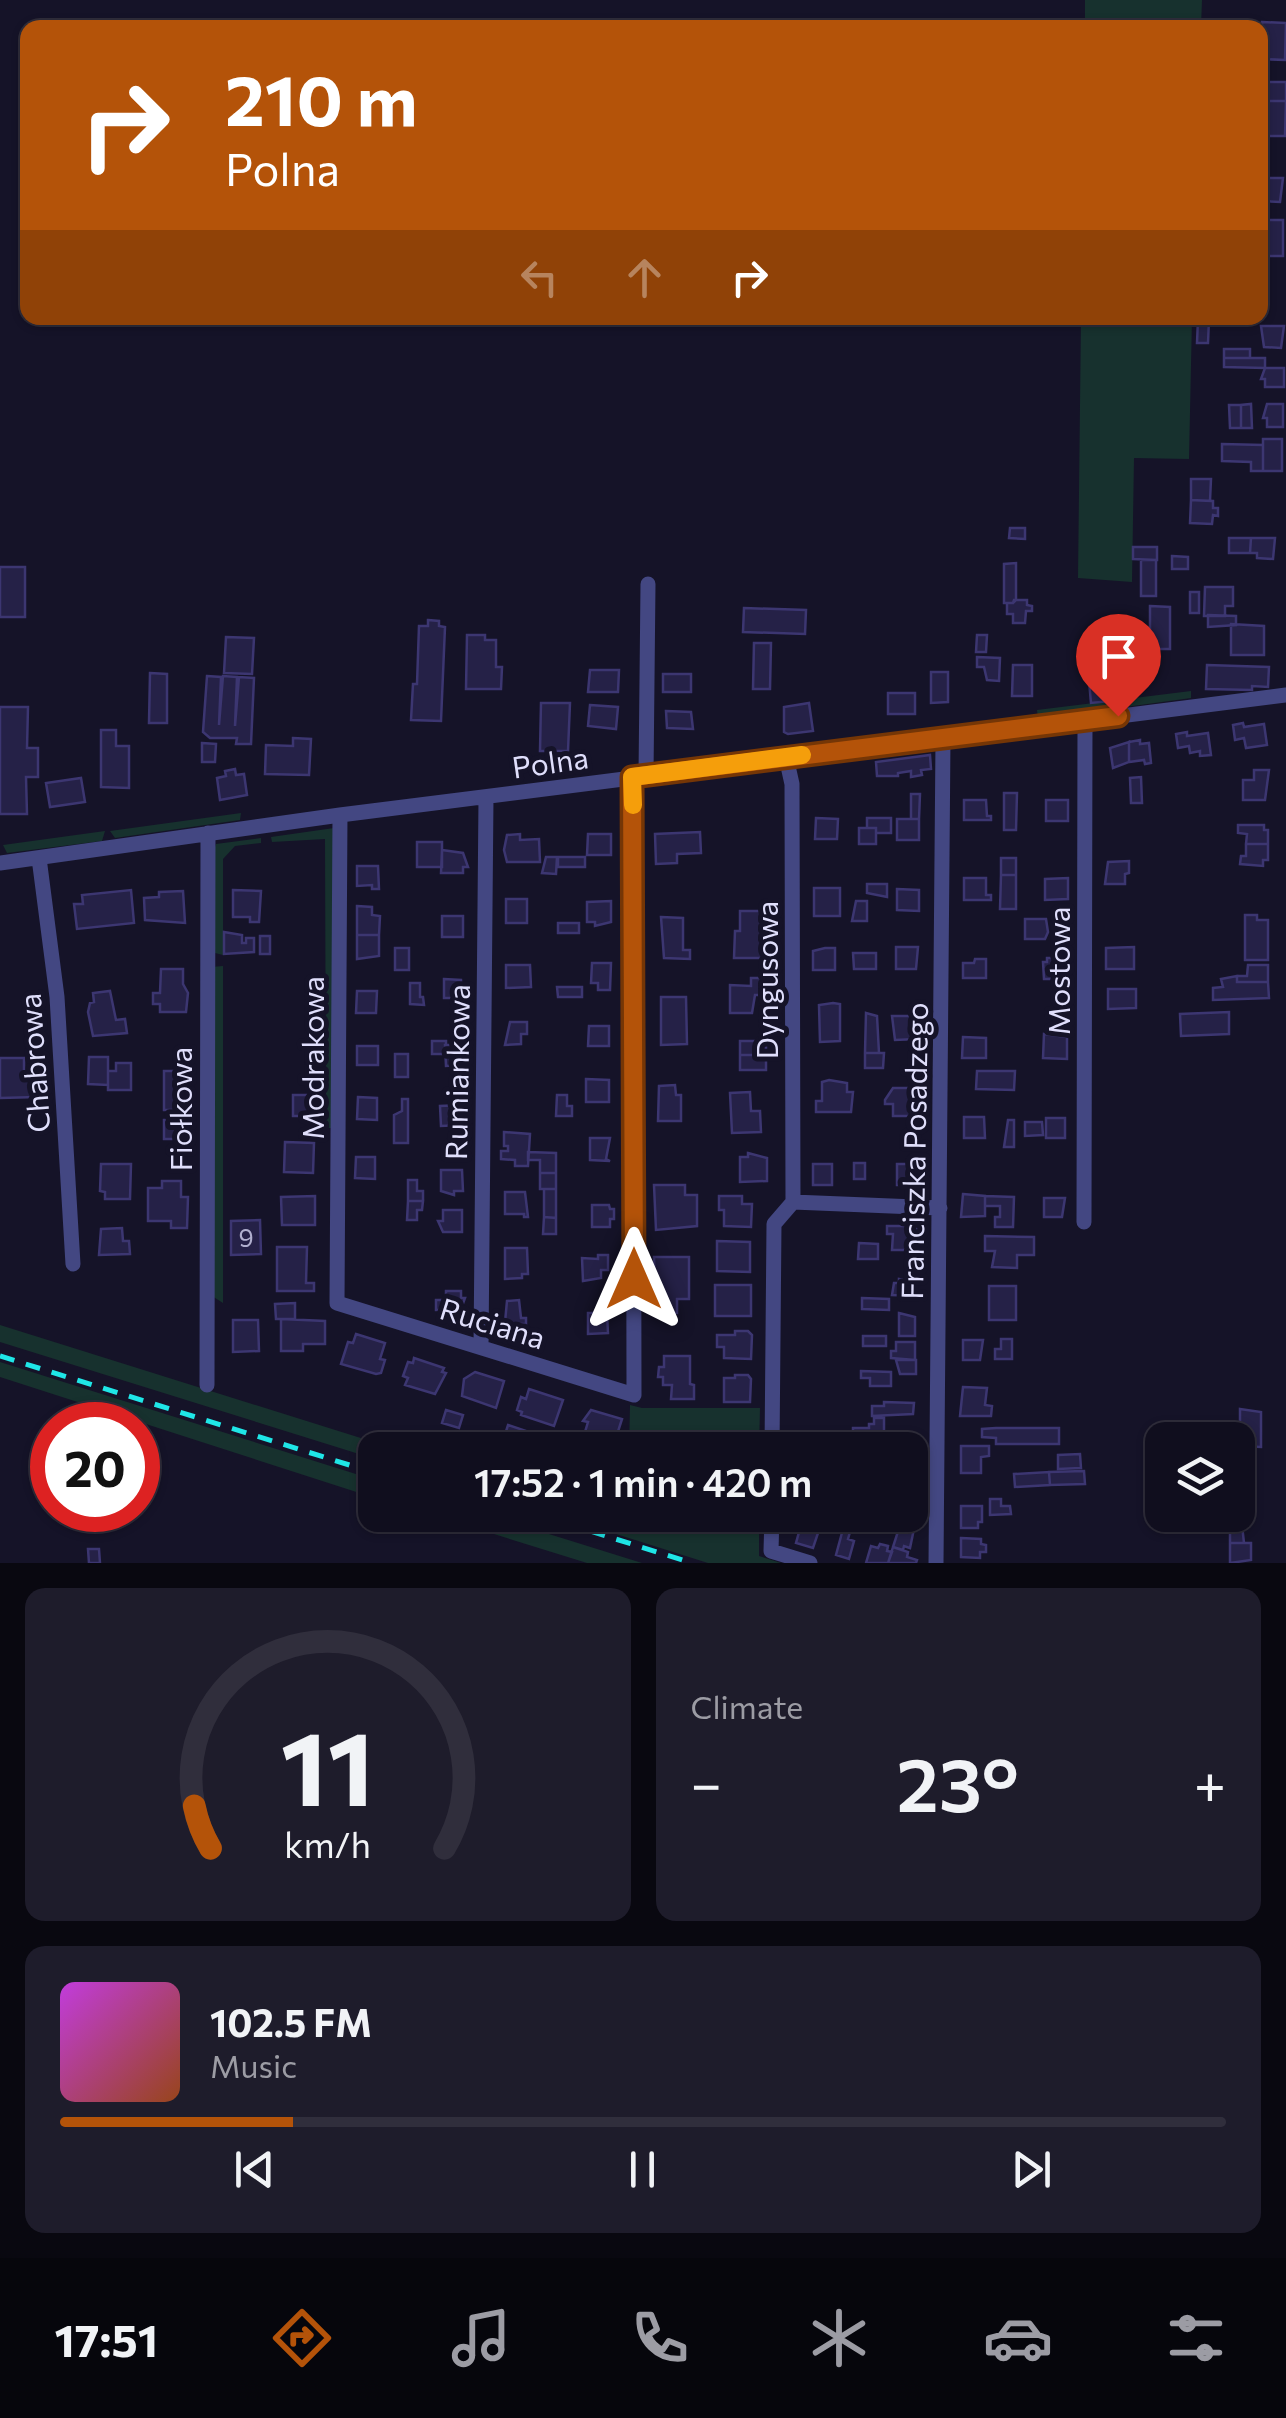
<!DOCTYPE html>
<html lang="en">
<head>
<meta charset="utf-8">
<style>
  :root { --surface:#100e1e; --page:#1e1c2b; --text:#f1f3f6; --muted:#9c9ca4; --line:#302e3c; --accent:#b45309 }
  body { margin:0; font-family:Commissioner,sans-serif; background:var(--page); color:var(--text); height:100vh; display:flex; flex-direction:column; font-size:38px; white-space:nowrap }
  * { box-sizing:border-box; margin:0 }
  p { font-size:32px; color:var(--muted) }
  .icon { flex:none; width:55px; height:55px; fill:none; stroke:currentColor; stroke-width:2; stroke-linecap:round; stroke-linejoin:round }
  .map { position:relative; height:1563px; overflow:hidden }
  .sheet { display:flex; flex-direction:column; gap:25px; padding:25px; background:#090810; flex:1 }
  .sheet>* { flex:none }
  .guide { position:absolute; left:20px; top:20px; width:1248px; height:305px; border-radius:20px; box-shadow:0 2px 8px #0004,0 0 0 2px var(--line); background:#b45309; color:#fff; overflow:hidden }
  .controls { position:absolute; left:1145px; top:1422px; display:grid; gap:20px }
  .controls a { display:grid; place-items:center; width:110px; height:110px; border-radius:20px; background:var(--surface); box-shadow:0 2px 8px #0004,0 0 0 2px var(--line); font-size:50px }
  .speed { position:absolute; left:30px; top:1402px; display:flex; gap:20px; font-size:50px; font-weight:700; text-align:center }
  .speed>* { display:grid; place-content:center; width:130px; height:130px; border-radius:50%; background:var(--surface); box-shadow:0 2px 8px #0004,0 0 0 2px var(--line); line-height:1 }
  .speed .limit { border:15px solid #d22; background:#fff; color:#111 }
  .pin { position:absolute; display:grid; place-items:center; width:85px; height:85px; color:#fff; margin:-102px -42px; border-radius:50% 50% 50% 0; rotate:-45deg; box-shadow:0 0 10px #0007 }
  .pin .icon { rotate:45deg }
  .me { position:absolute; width:110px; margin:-55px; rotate:0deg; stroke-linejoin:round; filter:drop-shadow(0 0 8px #0008) }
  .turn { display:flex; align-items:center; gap:35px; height:210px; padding:0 40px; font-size:45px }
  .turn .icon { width:130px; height:130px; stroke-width:2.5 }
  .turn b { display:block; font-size:70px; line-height:85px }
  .lanes { display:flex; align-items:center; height:95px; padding:0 40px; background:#0003; justify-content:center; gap:50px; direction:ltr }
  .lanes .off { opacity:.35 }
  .big { font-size:75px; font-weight:600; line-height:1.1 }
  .sheet .widget { flex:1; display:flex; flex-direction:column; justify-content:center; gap:15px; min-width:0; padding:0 35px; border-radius:20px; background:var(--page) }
  .sheet .dial { align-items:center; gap:0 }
  .dial svg { height:260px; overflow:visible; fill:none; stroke:var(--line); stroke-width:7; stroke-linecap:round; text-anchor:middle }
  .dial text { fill:var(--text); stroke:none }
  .song { display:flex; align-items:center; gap:30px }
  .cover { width:120px; height:120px; border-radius:15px; background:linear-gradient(135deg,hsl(290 70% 55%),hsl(20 70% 35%)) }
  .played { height:10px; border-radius:5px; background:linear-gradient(90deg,var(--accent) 20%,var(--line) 20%) }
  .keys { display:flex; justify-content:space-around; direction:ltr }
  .heat { display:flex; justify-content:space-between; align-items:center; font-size:55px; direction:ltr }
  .sheet .tiles { flex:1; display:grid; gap:25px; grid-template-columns:1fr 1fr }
  .widget:last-child { grid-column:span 2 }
  .trip { position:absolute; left:358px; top:1432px; width:570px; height:100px; border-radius:20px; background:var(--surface); box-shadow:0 2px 8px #0004,0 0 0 2px var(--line); font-weight:600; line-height:100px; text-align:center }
  .tabs { display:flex; height:160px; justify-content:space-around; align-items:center; background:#06060c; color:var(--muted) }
  .tabs .icon { width:70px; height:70px }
  .tabs .current { color:var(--accent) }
  .tabs b { font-size:45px; color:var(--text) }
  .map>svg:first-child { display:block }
</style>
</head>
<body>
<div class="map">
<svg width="1286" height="1563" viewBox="0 0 1286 1563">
  <rect width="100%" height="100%" fill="#151328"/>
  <path fill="#17312e" d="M1085,0H1202L1201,27H1085Z
    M1081,318H1192L1189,459L1134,458L1132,582L1078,578Z
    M1191,691V698L1038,719L1037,710Z
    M241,813L240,820L115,838L110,831Z
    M334,828L331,1128H326L325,839L272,842L271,837Z
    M105,831L102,841L7,853L3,845Z
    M261,838V843L235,846L223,859V955L211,952L212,855L216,844Z
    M223,966V1303L212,1296L211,967Z
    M0,1325L399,1450H375V1459L0,1342Z
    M0,1362L375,1480V1498L0,1377Z
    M630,1405L642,1408H760L759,1450H629Z
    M433,1515H488L642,1563H587Z
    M556,1515H607L627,1521L628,1515H759V1556L781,1563H708Z"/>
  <path fill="#252147" stroke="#3c3671" stroke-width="2.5" d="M1262,22L1286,23L1285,60L1261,59Z
    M1260,82H1286V101H1260Z
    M1260,101H1286L1285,136H1260Z
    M1260,178H1283L1280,202L1260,201Z
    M1262,220H1283V256H1262Z
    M1198,319H1209L1208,343H1197Z
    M1261,326H1284L1281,348L1264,347Z
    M1224,349H1250V358H1224Z
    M1224,358H1265V368L1224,367Z
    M1265,368H1284V387H1265V379H1261Z
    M1251,404L1252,428H1241V405Z
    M1267,404H1283V427H1267V418H1263Z
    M1229,405H1241V428H1230Z
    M1263,439H1282V471H1263Z
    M1222,444L1263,445V471H1251V462L1222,461Z
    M1191,479H1211L1210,501L1191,500Z
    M1191,500L1213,501V508H1218V516L1213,515L1212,524L1190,523Z
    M1010,528H1025V539L1009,538Z
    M1229,538H1251L1250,553H1229Z
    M1251,538H1275L1273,559L1257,558V553H1250Z
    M1133,547H1157V560L1133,559Z
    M1172,556L1188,557V569H1172Z
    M1141,560H1156V596H1141Z
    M1016,563V600L1013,603H1004V564Z
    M0,567H25V617H0Z
    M1205,587H1233V606H1225V616H1204Z
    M1190,592H1199V613H1190Z
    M1014,600H1027V605L1032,606V611H1026L1025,623H1013V614H1007V603H1013Z
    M1150,606L1170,607V649H1150Z
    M744,608L806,610L805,634L743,632Z
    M1208,615L1236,616V625L1208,627Z
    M428,620L439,621V626L445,627L441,721L411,720L413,684H417L419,626H428Z
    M1231,624L1264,626V655H1231Z
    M1094,626H1111V634H1122V649H1088V633H1094Z
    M467,635H485V640H496V667H502L501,689H466Z
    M977,635H987L986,652H976Z
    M226,637L254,638L252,674L224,673Z
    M754,643H771L770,689H753Z
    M977,657L1000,658L999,681L987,680L984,667H977Z
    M1130,664V699L1091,703L1089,681L1098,680L1097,676L1112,679L1111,666Z
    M1013,665H1032V696H1012Z
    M1207,665L1269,667L1268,687L1252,686V690L1206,689Z
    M590,670H619L618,692H588Z
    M931,672H948V702L931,703Z
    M150,673L167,674V723H149Z
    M663,674H691V692H663Z
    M207,676L221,677L219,725L223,676L237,677L235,726L239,677L254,678L251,744H236L237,738H210L203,732Z
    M888,693H915V714H888Z
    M541,703H570L568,751H540Z
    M809,703L813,731L788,734L784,732V707Z
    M590,705L618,707L616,729L588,726Z
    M0,707H28L27,748H38V777H26L27,814H0Z
    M666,711L691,712L693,729L667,728Z
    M1243,723L1244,727L1264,724L1267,745L1246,748L1244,738L1235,740L1233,725Z
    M101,730H116V746H129V788L101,787Z
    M1187,732V736L1208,733L1211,755L1200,756V751L1190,753L1189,746L1178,748L1176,734Z
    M293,738L311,739L309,775L265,774L266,745L293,746Z
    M1140,740V744L1149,743L1151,763L1145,764L1144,760L1129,762V742Z
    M1129,742V762L1113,768L1110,748Z
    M202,743L216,744L215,762H202Z
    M930,755L931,769L921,770L922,775L911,777V771L898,773V776H877L876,762Z
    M235,769L236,775L244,774L247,795L220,800L217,778L226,776L225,771Z
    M1254,770H1269L1265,800H1243V780H1254Z
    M1141,777L1142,803H1131L1130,778Z
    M81,778L85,802L50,807L46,783Z
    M1004,793H1017L1016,830H1004Z
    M911,794H920L919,819H911Z
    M964,800H986L987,816H991V820H964Z
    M1046,800H1068V821H1046Z
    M816,818L838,819L837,839H815Z
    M867,818H891V833H876V828H867Z
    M897,819H919V840H897Z
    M1238,825H1264V830H1268V844H1246L1247,834L1238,833Z
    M859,828H876V844H859Z
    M700,832L701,853L677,854V863L656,864L655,834Z
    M520,834V840L539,839L540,862H507L504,850L507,835Z
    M588,834H611V855H587Z
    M417,842H442V867H417Z
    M1246,844H1268V860H1263V866L1240,864L1241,856H1246Z
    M442,850L463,853L468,867H463V873H441Z
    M546,857H557L556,874L542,873Z
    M558,857H585V867H558Z
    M1001,858H1016V875H1001Z
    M1129,861V873L1125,874V884H1105L1108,862Z
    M357,866H378L379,889H372V885L357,886Z
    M1001,875H1016V909H1000Z
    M964,878H986V895H991V900H964Z
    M1068,878V899L1045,900V879Z
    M867,884H887V897L867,893Z
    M814,888H840V916H814Z
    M897,889L919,890V911L897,910Z
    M131,890L134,923L77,929L74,904H83L82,895Z
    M233,890L261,891L259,922H250V917H233Z
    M183,891L185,923L145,920L144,898L159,897V892Z
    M506,899H527V923H506Z
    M611,901V922L595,926V922H587V902Z
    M856,901H867V921H852Z
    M357,906L372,907V915L380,916L379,935H357Z
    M740,911H764L763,932L767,936L761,943L763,958H734L735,931H740Z
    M1245,915H1257V920H1268V960H1245Z
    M442,916H463V937H442Z
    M661,917L683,918V950H690V959L664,958Z
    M1025,919H1046L1048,932L1045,939H1025Z
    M558,923H579V933H558Z
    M224,932L242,935V943H246V938H254V952L224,954Z
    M357,935H379V956L357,959Z
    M260,936H270V954H260Z
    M896,947H918L916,969H896Z
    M1134,947V969H1106V948Z
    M395,948H409V970H395Z
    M825,948H835V970H813V951Z
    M853,953H876V969H854Z
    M1047,958H1067L1066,979H1044L1043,962H1047Z
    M975,959H986V978H963V963H974Z
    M592,963H611L610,990H598V983H591Z
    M506,965H530L531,987L506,988Z
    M1248,965H1268V982H1237V976H1247Z
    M161,969H183V984L188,993L186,1012H160V1004H153V993H160Z
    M1237,976V982H1268L1269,998L1213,1000V988L1223,987L1221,979Z
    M751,978H765V995H755L752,1013H730V985L751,986Z
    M444,979L461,980L462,998H444Z
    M410,983H420V997H423L424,1005L410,1004Z
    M557,987H582V997H558Z
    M1108,989H1136V1008L1108,1009Z
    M110,991L116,1020L125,1019L127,1033L93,1036L88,1012L90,1003L94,1002L93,993Z
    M357,991H377L376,1013H356Z
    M661,997H686L687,1044L661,1045Z
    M833,1003L840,1004V1041L820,1042L819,1005Z
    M1229,1012V1034L1181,1036L1180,1014Z
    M866,1013L877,1016L879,1053H865Z
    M892,1016H913L917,1039L895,1040Z
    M510,1022H527V1034H521V1044L505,1045Z
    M589,1026H609V1046H588Z
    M1044,1034L1067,1037V1059L1043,1058Z
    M963,1037L986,1038V1058H962Z
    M432,1041H446V1054H432Z
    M740,1041H766V1055H740Z
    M445,1045H461L462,1065L446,1066Z
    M357,1046H378V1065H357Z
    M865,1053H884L883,1068H865Z
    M395,1054H408V1077H395Z
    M740,1055H766V1070H740Z
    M89,1057H108V1085L88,1084Z
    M0,1058H24V1076H36L37,1097L0,1098Z
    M116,1063H131V1090H108V1071H116Z
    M164,1071H186V1110H164Z
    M977,1071H1015L1014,1090L976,1089Z
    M586,1079L609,1080V1102H586Z
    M829,1080L847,1083V1092H853L851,1112H816V1101H822V1082Z
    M675,1085L676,1095H681V1121H658L659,1086Z
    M893,1088H916V1116H893V1104H885V1100Z
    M750,1092L751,1111H760L761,1132L732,1133L730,1093Z
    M293,1095H313V1116H293Z
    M557,1095H567V1106H572V1116H556Z
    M358,1097L377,1098V1120L357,1119Z
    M402,1099H408V1143H394V1115L402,1111Z
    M462,1105V1125L441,1126L440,1106Z
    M964,1117H984L985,1138H964Z
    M1046,1118H1065V1138H1046Z
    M164,1120H182V1139H164Z
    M1008,1120H1014V1147H1004Z
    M1025,1122H1042L1043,1135L1025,1136Z
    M504,1132L530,1134L528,1166H515V1160L501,1159V1151H508V1146H504Z
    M590,1138H610L606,1159L610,1161L590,1160Z
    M285,1142L314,1143L313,1173L284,1172Z
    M528,1152L556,1153V1173H540V1160H528Z
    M748,1153L767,1158V1181L740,1182V1157H748Z
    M356,1157H375V1179L355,1178Z
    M854,1163H865V1179H854Z
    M101,1164H131L130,1199H105V1192L100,1191Z
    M813,1164H832V1185H813Z
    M897,1164H916V1192H908V1185H897Z
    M441,1170H462L463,1191H454V1195L441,1191Z
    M540,1173H556V1189H540Z
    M408,1180H417V1191H423V1201H408Z
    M162,1181H181V1197H188L187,1228H171V1221H148V1188H162Z
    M654,1185H685V1195H697V1226L656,1230Z
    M544,1189H556V1218L544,1217Z
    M505,1192H525L528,1217H524V1214H505Z
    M963,1194L985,1196V1216L961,1217Z
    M315,1196V1225H282L281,1197Z
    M719,1196H742V1204H752L751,1227L724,1226V1210H719Z
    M985,1196L1014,1197L1013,1227H995V1217H1000V1206H985Z
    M1044,1198H1065L1062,1217H1044Z
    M408,1201H423L422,1210H417V1220H407Z
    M592,1205H609L610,1209H614V1219H610V1227H592Z
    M443,1210H462V1232H443L438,1221H443Z
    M544,1217L556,1218V1234H543Z
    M260,1220L261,1254L231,1255V1221Z
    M887,1226H917L916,1250H892L893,1234H887Z
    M122,1228L123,1241H129L130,1254L99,1255L101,1229Z
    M985,1236L1034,1237V1255H1017V1268L992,1267L995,1251H985Z
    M717,1241L750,1242V1272L717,1271Z
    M859,1243L878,1244V1259H858Z
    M277,1247H307L306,1283H314V1291H277Z
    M505,1248H527L528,1274H522V1278L505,1279Z
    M598,1255H608V1270H601V1278L583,1281L582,1258L598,1259Z
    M654,1257H689V1299H677V1313H656Z
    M899,1279L916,1283V1296L892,1295L894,1283H899Z
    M715,1285H751V1316H715Z
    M989,1286H1016V1320H989Z
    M446,1291H461V1298H465L461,1309L436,1310V1300H446Z
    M862,1298L889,1299V1310L862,1309Z
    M519,1300L521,1318H526V1324H521V1332L504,1333L507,1301Z
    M295,1303V1319H276L275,1304Z
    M588,1313H607L608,1333L588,1334Z
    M899,1313L915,1317V1336H899Z
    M281,1319L325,1321V1344H303V1351H281Z
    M233,1320H258L259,1351L233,1352Z
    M735,1331H748L752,1335L751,1359L724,1358V1347H717V1335H735Z
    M356,1334L385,1343L380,1359L385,1360L381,1373L376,1374L341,1364L348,1342L353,1343Z
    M863,1336H886V1346H863Z
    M1001,1339H1012V1359H995V1349H1001Z
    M963,1340H983L980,1360H963Z
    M896,1342H915V1360L891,1358V1351H896Z
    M664,1356H690V1384L694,1385V1399H671L672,1385H663V1377H658L659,1367H664Z
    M414,1358L444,1368L442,1372L446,1373L435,1394L405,1385L408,1378L403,1376L408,1362L413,1363Z
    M896,1360H916V1374H900Z
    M861,1371L891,1372V1386H870V1378H861Z
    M475,1372L504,1381L496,1408L462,1396L464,1379Z
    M735,1375H748L751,1379L750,1402H724V1378H735Z
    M963,1387L987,1388L985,1405L992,1406L991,1416H960Z
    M529,1389L563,1400L554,1426L521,1415L522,1412L517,1410L521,1397L526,1399Z
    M884,1402L914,1403L913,1414L872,1416V1406H884Z
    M1240,1409L1261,1412V1447L1240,1446Z
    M446,1410L463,1415L459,1428L442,1423Z
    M591,1410L622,1419L615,1441L585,1432L588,1422L583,1421Z
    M874,1418H884V1441L853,1440V1428H869V1424H874Z
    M508,1425L535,1434L534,1437L545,1441L542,1450H521L502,1444Z
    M996,1428H1059V1444H996V1438L982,1437V1429Z
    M890,1441L915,1442L918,1458H910V1450H890Z
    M961,1446H989V1456L981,1457V1473H961Z
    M1080,1454L1081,1468L1058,1469V1455Z
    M1084,1471L1085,1484L1050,1485L1049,1472Z
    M1049,1472L1050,1485L1015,1487L1014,1474Z
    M990,1499H1001V1506H1010L1011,1514L990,1515Z
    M961,1506H982V1522H978V1528H961Z
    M902,1519L915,1524L910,1548L904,1546L903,1550L893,1547Z
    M801,1525L819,1530L813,1548L796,1543Z
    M1230,1525H1242L1244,1543H1230Z
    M843,1529L850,1532L848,1539L854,1541L849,1559L836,1555Z
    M961,1538L981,1539V1544L986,1545V1552H980V1558L961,1557Z
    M1230,1543H1251V1560L1230,1563Z
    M880,1544L888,1546L887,1551L892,1552L888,1563H866L871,1546L878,1548Z
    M893,1547L908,1552L907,1557L917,1560L916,1563H888Z
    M88,1549H99L100,1563H89Z"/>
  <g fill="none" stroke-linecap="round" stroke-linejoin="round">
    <path stroke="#434782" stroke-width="15" d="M646,776L648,584
      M340,815L337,1303L634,1395L633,777
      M39,858L57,997L73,1264
      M0,863L340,815L1286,695
      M793,1202L940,1208
      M1084,1222L1085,721
      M481,1347L486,798
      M207,1385L208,833
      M772,1450L774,1224L793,1202L792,784L786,757
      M772,1515L771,1551L810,1563
      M936,1563L943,739"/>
    <path stroke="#1fe6e7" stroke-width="5" stroke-dasharray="15 12" stroke-linecap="butt" d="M0,1356L375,1473
      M508,1515L551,1528
      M539,1515L692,1563"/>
  </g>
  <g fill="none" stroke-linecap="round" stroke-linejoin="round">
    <defs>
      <path id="route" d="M634,1279L632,777L1118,716"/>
    </defs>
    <use href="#route" stroke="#753606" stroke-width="25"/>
    <use href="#route" stroke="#b45309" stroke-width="18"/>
    <path stroke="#f59e0b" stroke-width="18" d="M633,805L632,777L802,755"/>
  </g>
  <g text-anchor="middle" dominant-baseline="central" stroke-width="10" stroke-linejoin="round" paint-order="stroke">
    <g font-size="25" fill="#b0afce">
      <text x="246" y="1237">9</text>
    </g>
    <g font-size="30" fill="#dfdefb" stroke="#151328">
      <text transform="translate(550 761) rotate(-8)">Polna</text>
      <text transform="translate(1057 971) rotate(-90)">Mostowa</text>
      <text transform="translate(765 980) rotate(-90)">Dyngusowa</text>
      <text transform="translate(311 1058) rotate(-90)">Modrakowa</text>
      <text transform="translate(33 1063) rotate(-94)">Chabrowa</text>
      <text transform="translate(456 1072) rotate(-89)">Rumiankowa</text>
      <text transform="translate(179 1109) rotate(-90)">Fiołkowa</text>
      <text transform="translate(913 1151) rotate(-89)">Franciszka Posadzego</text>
      <text transform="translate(493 1322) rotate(17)">Ruciana</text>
    </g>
  </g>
</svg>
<div class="controls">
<a><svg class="icon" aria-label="layers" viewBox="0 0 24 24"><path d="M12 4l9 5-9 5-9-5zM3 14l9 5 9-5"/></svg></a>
</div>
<div class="speed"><div class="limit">20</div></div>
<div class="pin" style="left:1118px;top:716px;background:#d93025"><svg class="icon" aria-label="arrive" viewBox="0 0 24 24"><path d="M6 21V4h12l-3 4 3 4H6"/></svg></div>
<svg class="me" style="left:634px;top:1279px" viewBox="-20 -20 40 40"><path d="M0-17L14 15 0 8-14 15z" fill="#b45309" stroke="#fff" stroke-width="4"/></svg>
<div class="trip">17:52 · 1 min · 420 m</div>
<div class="guide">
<div class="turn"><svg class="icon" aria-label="right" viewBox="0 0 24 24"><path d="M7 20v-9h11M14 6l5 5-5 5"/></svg><div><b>210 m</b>Polna</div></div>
<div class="lanes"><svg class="icon off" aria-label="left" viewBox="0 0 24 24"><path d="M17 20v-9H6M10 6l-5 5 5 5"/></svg><svg class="icon off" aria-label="ahead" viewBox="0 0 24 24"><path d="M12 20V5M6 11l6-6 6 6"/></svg><svg class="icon" aria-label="right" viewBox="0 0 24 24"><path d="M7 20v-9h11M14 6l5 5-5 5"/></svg></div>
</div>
</div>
<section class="sheet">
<div class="tiles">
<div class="widget dial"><svg viewBox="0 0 100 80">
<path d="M14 69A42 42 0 1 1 86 69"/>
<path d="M14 69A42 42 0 0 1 9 56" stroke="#b45309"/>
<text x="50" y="56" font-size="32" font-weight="700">11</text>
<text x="50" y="72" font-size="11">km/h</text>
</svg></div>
<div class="widget"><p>Climate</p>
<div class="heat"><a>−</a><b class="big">23°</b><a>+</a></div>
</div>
<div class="widget">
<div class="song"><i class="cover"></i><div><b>102.5 FM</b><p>Music</p></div></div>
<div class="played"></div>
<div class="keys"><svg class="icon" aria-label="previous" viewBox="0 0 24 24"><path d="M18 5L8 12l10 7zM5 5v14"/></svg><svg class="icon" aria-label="pause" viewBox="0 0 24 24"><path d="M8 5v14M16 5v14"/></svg><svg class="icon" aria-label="next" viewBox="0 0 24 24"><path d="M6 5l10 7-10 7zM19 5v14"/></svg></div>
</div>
</div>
</section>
<nav class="tabs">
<b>17:51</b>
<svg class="icon current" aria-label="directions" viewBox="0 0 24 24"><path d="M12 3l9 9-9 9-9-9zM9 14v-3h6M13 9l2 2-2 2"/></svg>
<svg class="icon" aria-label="music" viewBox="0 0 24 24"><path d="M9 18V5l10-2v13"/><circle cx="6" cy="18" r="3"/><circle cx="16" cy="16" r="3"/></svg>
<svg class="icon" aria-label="phone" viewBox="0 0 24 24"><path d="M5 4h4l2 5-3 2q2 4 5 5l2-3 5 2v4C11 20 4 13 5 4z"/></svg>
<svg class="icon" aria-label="climate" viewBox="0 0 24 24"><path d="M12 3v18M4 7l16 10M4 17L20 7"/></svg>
<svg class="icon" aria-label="car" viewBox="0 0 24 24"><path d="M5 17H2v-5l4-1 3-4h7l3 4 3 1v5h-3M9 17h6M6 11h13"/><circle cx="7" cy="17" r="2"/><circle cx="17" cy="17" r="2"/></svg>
<svg class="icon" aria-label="filters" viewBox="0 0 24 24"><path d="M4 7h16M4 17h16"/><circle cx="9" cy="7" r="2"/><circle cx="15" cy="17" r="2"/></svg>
</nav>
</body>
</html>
